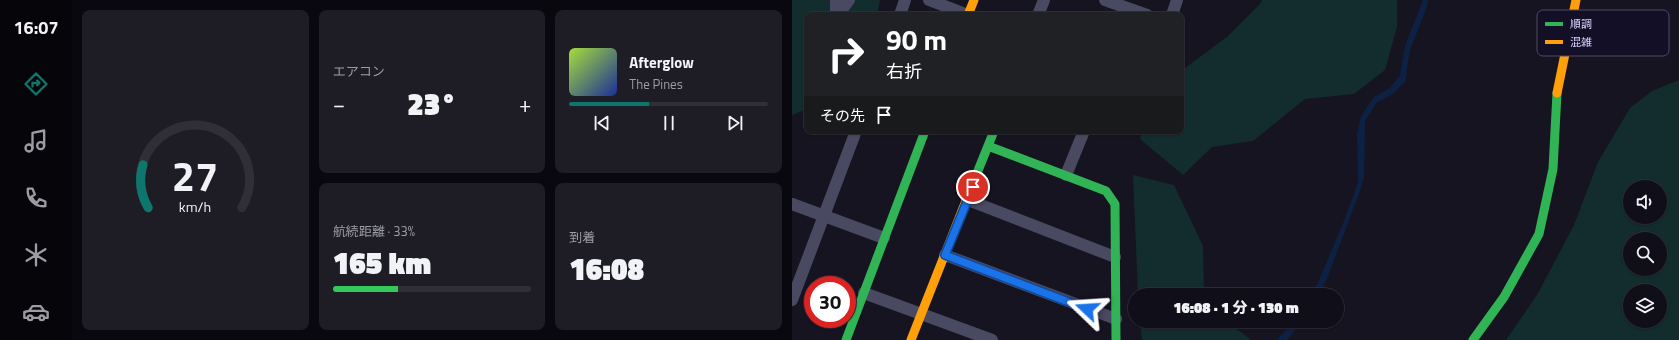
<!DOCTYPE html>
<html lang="ja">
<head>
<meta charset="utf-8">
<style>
  :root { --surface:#100f19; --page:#1e1d26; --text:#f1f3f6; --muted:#9c9ca2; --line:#302f38; --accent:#0f766e }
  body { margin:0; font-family:"Titillium Web","Noto Sans JP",sans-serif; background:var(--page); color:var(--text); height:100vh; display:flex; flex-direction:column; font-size:15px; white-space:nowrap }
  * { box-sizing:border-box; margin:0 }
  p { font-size:13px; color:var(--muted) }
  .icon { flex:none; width:22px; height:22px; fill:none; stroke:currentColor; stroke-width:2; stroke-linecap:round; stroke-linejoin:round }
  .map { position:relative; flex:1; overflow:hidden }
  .drawer { display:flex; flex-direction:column; gap:10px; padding:10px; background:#09080e; width:720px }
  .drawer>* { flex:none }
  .hud { position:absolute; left:12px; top:12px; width:380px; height:122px; border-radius:8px; box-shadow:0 1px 3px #0004,0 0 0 1px var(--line); background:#202124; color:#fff; overflow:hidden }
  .buttons { position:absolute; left:831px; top:180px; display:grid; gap:8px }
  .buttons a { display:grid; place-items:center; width:44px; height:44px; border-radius:50%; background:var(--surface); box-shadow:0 1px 3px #0004,0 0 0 1px var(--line); font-size:20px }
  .speed { position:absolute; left:12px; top:276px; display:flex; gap:8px; font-size:20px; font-weight:700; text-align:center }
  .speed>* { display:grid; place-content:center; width:52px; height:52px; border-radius:50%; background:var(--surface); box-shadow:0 1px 3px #0004,0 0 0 1px var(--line); line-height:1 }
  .speed .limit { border:6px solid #d22; background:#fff; color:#111 }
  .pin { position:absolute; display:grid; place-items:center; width:34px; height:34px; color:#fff; margin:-17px; border:2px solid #fff; border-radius:50%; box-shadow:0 1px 4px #0007 }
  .me { position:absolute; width:44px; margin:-22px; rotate:290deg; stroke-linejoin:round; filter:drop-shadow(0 0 3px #0008) }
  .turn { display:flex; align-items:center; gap:14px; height:84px; padding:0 16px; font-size:18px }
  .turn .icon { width:52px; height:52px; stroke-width:2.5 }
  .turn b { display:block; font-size:28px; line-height:34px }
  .then { display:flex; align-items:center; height:38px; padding:0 16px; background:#0003; gap:8px; font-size:15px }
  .big { font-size:30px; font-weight:800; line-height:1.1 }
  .drawer .tile { flex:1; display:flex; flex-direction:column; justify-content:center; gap:6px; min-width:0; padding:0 14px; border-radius:8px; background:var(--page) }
  .drawer .dial { align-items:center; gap:0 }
  .dial svg { height:104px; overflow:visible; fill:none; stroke:var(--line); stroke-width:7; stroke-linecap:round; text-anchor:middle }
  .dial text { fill:var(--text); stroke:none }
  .song { display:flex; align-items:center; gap:12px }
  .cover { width:48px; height:48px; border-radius:6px; background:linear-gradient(135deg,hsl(80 70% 55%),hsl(230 70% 35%)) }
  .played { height:4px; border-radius:2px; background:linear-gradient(90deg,var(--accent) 40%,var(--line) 40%) }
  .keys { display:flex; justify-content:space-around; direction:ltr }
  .heat { display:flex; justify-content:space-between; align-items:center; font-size:22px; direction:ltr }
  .charge { height:6px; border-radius:3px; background:linear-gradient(90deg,#34c759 33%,var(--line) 0) }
  .drawer .tiles { flex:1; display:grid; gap:10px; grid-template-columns:repeat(3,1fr) }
  .tile:first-child { grid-row:span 2 }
  .trip { position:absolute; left:336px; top:288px; width:216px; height:40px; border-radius:20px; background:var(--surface); box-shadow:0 1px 3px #0004,0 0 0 1px var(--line); font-weight:800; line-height:40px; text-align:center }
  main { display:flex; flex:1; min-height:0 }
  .dock { display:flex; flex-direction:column; width:72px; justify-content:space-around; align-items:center; background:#06060a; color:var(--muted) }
  .dock .icon { width:28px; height:28px }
  .dock .current { color:var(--accent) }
  .dock b { font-size:18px; color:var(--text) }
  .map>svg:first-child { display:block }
</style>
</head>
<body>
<main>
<nav class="dock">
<b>16:07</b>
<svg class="icon current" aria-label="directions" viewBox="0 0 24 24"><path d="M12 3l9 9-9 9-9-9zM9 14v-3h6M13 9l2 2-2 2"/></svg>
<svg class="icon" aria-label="music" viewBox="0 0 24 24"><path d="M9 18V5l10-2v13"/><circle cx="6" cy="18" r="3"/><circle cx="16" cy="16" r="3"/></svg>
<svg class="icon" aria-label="phone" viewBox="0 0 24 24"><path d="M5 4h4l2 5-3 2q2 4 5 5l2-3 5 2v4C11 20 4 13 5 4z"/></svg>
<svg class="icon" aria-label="climate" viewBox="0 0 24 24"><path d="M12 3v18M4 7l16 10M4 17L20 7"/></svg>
<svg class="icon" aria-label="car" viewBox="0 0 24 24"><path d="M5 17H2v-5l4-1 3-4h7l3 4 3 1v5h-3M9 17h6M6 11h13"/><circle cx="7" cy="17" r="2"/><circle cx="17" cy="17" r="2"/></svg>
</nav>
<section class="drawer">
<div class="tiles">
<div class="tile dial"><svg viewBox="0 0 100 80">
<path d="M14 69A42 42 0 1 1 86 69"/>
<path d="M14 69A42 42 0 0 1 10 36" stroke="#0f766e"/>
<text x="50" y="56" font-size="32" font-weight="700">27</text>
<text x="50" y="72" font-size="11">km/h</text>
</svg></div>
<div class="tile"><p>エアコン</p>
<div class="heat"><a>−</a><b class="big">23°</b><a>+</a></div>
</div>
<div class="tile">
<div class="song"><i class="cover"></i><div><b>Afterglow</b><p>The Pines</p></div></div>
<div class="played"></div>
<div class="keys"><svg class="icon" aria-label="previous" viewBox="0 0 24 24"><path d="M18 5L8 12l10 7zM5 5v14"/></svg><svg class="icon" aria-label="pause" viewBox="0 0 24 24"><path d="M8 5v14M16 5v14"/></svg><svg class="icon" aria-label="next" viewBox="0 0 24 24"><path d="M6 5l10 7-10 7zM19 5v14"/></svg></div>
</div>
<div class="tile"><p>航続距離 · 33%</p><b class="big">165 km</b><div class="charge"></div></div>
<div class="tile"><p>到着</p><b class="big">16:08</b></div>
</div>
</section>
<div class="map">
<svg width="887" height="340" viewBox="0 0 887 340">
  <rect width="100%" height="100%" fill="#161421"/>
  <path fill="#132c2d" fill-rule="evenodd" d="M0,0H88L85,15H15V109L0,115Z
    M470,0H605V27L593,70L562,94L513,99L461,141L420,147L391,175L348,139L350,131H389V71L436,36L468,4Z
    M887,80V340H714L745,295L782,225L806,162L838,108L860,91ZM838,187H868V217H838ZM838,239H868V269H838ZM838,291H868V321H838Z
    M341,175L382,185L411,246L412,292L414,295H346Z
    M348,321H435L459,340H350Z"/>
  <path fill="#0d2144" d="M631,0H636L635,7L618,50L614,75L603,93L585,102L573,121L572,178L569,188L535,279L526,295H518L525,285L552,221L566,183L565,133L569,116L582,97L598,88L608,76L613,46Z
    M502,321H511L495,340H485Z"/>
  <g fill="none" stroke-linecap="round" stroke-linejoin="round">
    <path stroke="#0d2144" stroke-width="3.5" d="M606,86L612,80L613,73"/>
    <path stroke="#4a4962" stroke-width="12" d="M137,0L176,15
      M313,0L355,15
      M44,15V0
      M46,15L57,0
      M108,15L113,0
      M246,15L252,0
      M380,15L385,0
      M274,175L292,131
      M176,200L323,257
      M0,204L92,238
      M153,255L324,319
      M72,293L200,340
      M0,300L64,131"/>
    <path stroke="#30b455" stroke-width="9" d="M196,146L314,191L323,204L324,340
      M181,183L202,131
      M54,340L133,131
      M681,340L712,297L747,234L761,169L765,93"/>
    <path stroke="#ff9f0a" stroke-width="9" d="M176,15L182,0
      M765,93L784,0
      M119,340L181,183"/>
  </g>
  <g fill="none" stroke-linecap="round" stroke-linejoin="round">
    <defs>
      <path id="route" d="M181,187L153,255L295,309"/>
    </defs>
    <use href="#route" stroke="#114b97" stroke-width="10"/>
    <use href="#route" stroke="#1a73e8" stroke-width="7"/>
  </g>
  <rect x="745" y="10" width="132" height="46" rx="6" fill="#130f26" stroke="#4e4a67" stroke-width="1"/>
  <rect x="753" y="22" width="18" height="4" fill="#30b455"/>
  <rect x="753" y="40" width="18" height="4" fill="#ff9f0a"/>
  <g font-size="11" fill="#d9d4ff">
    <text x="778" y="28">順調</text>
    <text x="778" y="46">混雑</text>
  </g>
</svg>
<div class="buttons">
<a><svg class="icon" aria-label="sound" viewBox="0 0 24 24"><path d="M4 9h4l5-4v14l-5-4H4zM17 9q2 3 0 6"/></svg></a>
<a><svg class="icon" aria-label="search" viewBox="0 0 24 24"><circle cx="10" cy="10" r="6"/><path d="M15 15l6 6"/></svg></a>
<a><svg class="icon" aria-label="layers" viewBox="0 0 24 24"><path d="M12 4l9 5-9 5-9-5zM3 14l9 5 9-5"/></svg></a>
</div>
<div class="speed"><div class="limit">30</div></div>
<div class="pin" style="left:181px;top:187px;background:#d93025"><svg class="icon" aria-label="arrive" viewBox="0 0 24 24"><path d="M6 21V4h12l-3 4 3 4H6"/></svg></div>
<svg class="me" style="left:295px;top:309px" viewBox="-20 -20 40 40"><path d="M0-17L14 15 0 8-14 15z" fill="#1a73e8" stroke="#fff" stroke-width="4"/></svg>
<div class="trip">16:08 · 1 分 · 130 m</div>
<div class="hud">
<div class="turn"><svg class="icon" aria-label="right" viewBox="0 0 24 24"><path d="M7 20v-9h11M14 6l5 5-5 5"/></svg><div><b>90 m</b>右折</div></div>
<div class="then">その先<svg class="icon" aria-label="arrive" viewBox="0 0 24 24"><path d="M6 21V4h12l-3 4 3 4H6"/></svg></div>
</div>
</div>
</main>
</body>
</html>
